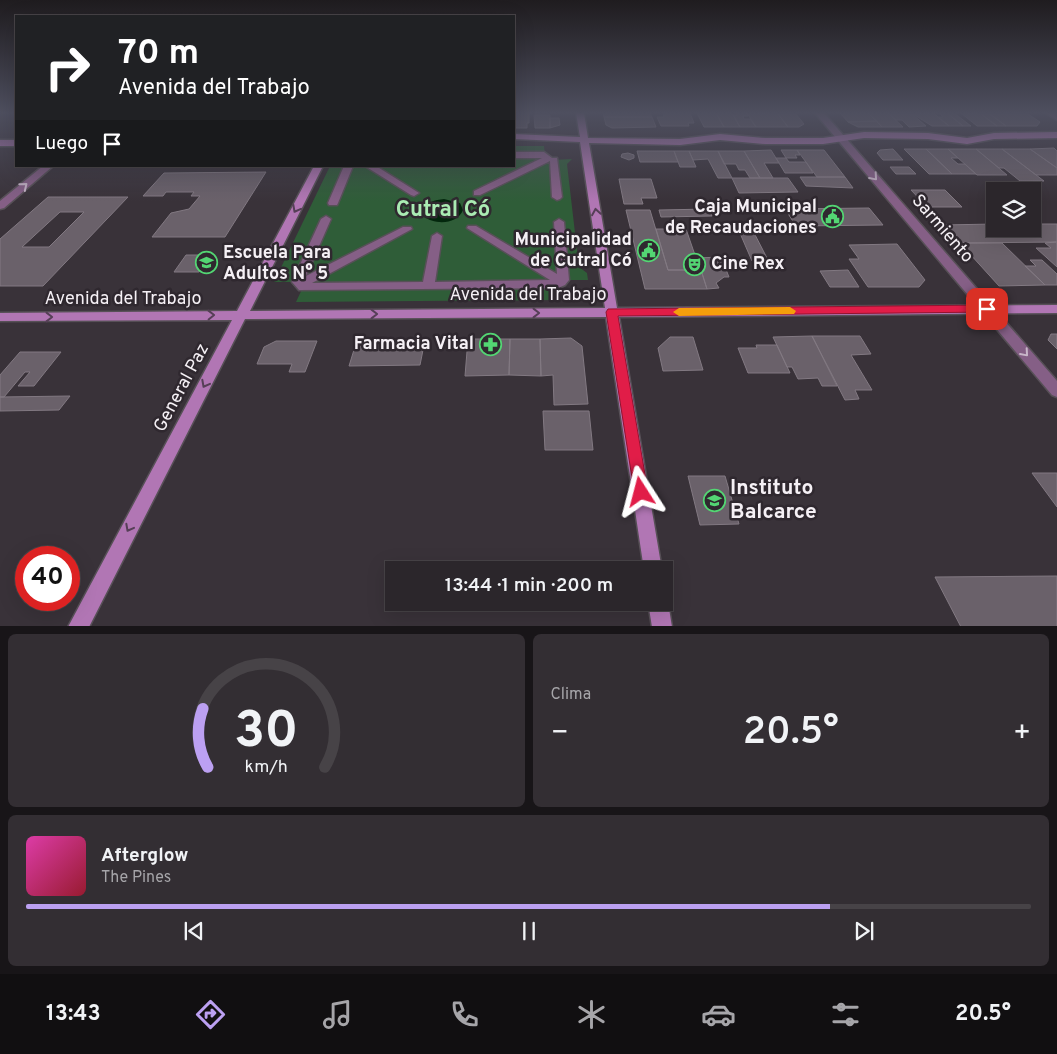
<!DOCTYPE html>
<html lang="es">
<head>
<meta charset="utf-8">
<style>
  :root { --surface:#2b262b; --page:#332e33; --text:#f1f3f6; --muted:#a6a5a9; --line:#474347; --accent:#bca0f2 }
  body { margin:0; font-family:Overpass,sans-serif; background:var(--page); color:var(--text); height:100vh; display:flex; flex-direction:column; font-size:19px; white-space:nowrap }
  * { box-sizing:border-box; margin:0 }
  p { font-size:16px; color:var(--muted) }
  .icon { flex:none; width:28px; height:28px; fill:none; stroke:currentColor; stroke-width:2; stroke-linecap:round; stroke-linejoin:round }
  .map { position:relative; height:626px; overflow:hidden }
  .sheet { display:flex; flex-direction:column; gap:8px; padding:8px; background:#181518; flex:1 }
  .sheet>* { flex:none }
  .hud { position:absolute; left:15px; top:15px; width:500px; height:152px; border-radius:0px; box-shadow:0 5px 20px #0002,0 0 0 1px var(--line); background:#202124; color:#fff; overflow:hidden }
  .tools { position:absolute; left:986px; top:182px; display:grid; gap:10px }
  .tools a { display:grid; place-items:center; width:55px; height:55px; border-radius:0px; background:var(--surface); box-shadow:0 5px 20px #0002,0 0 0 1px var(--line); font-size:25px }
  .speed { position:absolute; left:15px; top:546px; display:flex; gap:10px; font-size:25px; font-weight:700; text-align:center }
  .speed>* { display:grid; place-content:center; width:65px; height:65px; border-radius:50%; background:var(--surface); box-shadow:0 5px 20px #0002,0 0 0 1px var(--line); line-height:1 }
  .speed .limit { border:8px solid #d22; background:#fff; color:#111 }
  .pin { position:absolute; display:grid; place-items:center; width:42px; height:42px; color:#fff; margin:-21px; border-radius:10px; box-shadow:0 2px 8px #0006 }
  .me { position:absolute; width:55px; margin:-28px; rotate:351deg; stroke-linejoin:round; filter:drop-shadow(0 0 4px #0008) }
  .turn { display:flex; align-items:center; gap:18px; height:105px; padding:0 20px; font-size:22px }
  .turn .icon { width:65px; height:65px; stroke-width:2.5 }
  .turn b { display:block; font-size:35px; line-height:42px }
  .then { display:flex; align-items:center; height:48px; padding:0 20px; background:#0003; gap:10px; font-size:19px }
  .big { font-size:38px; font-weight:600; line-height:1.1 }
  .sheet .widget { flex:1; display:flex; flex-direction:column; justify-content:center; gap:8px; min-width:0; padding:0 18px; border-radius:8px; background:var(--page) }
  .sheet .dial { align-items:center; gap:0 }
  .dial svg { height:130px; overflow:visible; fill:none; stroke:var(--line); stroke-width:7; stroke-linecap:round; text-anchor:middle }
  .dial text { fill:var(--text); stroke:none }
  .song { display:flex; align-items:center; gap:15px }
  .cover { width:60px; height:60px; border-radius:8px; background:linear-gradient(135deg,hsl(320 70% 55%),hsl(350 70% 35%)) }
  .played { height:5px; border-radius:2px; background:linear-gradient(90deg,var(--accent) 80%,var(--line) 80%) }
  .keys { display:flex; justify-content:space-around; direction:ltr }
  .heat { display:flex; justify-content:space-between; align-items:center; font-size:28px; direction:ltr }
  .sheet .tiles { flex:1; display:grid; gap:8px; grid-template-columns:1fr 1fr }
  .widget:last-child { grid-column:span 2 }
  .trip { position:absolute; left:385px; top:561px; width:288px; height:50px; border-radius:0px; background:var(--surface); box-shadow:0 5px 20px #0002,0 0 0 1px var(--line); font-weight:600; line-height:50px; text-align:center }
  .tab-bar { display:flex; height:80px; justify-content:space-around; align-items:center; background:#110f11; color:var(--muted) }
  .tab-bar .icon { width:35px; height:35px }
  .tab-bar .active { color:var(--accent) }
  .tab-bar b { font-size:22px; color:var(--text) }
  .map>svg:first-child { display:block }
</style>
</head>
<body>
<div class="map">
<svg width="1057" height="627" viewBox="0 0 1057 627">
  <rect width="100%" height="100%" fill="#393239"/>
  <path fill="#2f5d38" d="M514,146H544L545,156L552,160L572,159L567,164L579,267L587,273L588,280H563L558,285L559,300L296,302L303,287L298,282H274L330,166H514Z"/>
  <path fill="#03270d" d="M444,199L460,203L463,210C457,225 434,225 423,216L422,210C426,202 435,200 444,199Z"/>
  <path fill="#6a616a" stroke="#827982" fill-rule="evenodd" d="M514,113H529V123H527V128H514Z
    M603,113H650L652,117H604Z
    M663,113H690L694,123H688L689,126H661L657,117H664Z
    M697,113H716L724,127H704Z
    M716,113H732L740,127H724Z
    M736,113H747L748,116H743L744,119H750L756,127H740L733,115H737Z
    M747,113L778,114L788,127H756Z
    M840,113H868L877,121L848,122Z
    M868,113H888L903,127H882Z
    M934,113L938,117L949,126H932L913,114Z
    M939,113H947L963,126H949L938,117H943Z
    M947,113H954L971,126H963Z
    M961,113L981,114L997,126H977Z
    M778,114H796L804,124L799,127H788Z
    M889,114H912L926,126L909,127L902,120H896Z
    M981,114H990L1006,126H997Z
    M990,114H1028L1040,122L1037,126H1006Z
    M534,115H550V128H535Z
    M604,117H652L656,127L612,128L606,125Z
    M550,118H559L560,125L550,128Z
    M877,121L882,127H858L848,122Z
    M1054,148L1057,151V168L1030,149Z
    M893,149L903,160H883L877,153L880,150Z
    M904,149H926L952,174H929Z
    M926,149H948L958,158H951L958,164H965L976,174H952Z
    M948,149H976L1007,175H977Z
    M976,149H1002L1044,181H1020L1004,168H999Z
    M1002,149H1030L1057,168V175H1036Z
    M771,150L779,163H764L773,178H760L744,151Z
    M781,150H797L800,155H795L797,158H786Z
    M797,150H824L845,177H817Z
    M637,151H674L678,162H640Z
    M674,151H689L696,167H680Z
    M689,151H718L732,178H718L708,159L693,160Z
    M718,151H744L760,178H750L745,170H739L736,164H724Z
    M628,153L634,155V158L629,160L621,157L622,154Z
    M776,158H786L789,162H806L813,173H785Z
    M890,167H909L916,174H896Z
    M266,172L225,237H152L171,213L189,209L200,196H191L194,192H166L163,196H143L164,173Z
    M800,177H845L853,188L806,186Z
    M732,178H788L798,192L739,193Z
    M619,179H651L657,198H641L643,204H624Z
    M911,190H945L962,207H927Z
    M48,197H128L43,286H0V239ZM60,212H84L49,247H22Z
    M869,208L883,225L796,226L785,209Z
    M709,209L712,216L661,217L659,210Z
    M626,210H650L668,270H701L707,289H645Z
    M736,224L750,225L768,260L752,261Z
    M995,224V229H1032V224H1057V242L960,243L942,225Z
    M656,229H686L696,258L721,257L729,277H724L716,283L719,288L707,289L701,270H668Z
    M1056,242L1057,244V267L1036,248H1051L1045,243Z
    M960,243H1002L1045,285L999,286Z
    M897,244L925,280L919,287H868L849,259H859L849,245Z
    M186,255H210L199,272H174Z
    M1030,260H1042L1057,274V285H1045L1025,266H1036Z
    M848,270L859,287H830L820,271Z
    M1051,334H1057V349L1048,340Z
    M812,336L837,386H822L818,378L798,379L792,367H787L773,337Z
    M812,336H860L871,354L851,355L872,390H855L859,399L845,400Z
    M670,337H693L703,370L663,371L658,348Z
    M571,338L582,346L588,404L554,405L553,375L541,376L540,339Z
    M468,339H510L509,375L465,376Z
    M510,339H540L541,376L509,375Z
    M357,340H425L420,365L349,366Z
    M276,341H317L305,372H289L292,364H257L264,347Z
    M756,345H777L790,373H748L738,348H757Z
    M20,352H61L34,386H18L30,372H25L4,397H0V375Z
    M70,396L59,410L0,411V397Z
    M543,411H589L593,450H545Z
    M1032,473H1057V507Z
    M688,476H725L739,524L700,525Z
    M1057,576V627H961L935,577Z"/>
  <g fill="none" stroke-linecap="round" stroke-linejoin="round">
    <defs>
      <path id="street" d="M815,113H824L1057,381V397L1052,395Z
        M1046,113H1056L1057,120Z
        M514,152H544L552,158H557L562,197L560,199L557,200L552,197L550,161L480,195H474V191L542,158H514Z
        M43,166H53L4,208L0,209V201Z
        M344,166H353L338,203L337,205H329L328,203Z
        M365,166H376L419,193L414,196L411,195Z
        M326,216L331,219L306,276L403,227H411L412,229L312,283L423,282L432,236L437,233L442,236L435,282L550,280L467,228L468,226H476L557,274L554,222L559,219L564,222L569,280L565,285L558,288L299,290L292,282L321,219Z"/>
      <path id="secondary" d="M576,113H584L588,138L680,139L720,134L765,138H823L864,132L928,133L967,138L994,133L1057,132V138L994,139L967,144L928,139L864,138L823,144H765L720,140L680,145L589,143L617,308L1057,305V313L619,317L662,570H644L606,317L245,319L89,627H68L232,320L0,321V313L237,311L314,166H323L250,311L605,308L580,142L514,139V134L580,137Z
        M0,140H16V146H0Z
        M664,595L668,602L672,627H652L648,602H664Z"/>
    </defs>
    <use href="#street" stroke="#575057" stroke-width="3"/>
    <use href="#secondary" stroke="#575057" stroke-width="3"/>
    <use href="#street" fill="#855f86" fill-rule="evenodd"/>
    <use href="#secondary" fill="#b176b4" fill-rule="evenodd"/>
  </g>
  <defs><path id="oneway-chevron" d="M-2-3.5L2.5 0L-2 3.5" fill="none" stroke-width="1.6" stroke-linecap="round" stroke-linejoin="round" transform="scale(1.25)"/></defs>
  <g stroke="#c8b6c9">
    <use href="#oneway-chevron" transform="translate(874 177) rotate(49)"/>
    <use href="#oneway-chevron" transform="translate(24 186) rotate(-39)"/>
    <use href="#oneway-chevron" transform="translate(1025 353) rotate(49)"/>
  </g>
  <g stroke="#563f57">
    <use href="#oneway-chevron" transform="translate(296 209) rotate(118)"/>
    <use href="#oneway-chevron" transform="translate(596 212) rotate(-99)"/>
    <use href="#oneway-chevron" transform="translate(536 313)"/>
    <use href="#oneway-chevron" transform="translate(374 314)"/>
    <use href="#oneway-chevron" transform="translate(211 315) rotate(-1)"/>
    <use href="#oneway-chevron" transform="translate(49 317)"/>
    <use href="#oneway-chevron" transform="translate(205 384) rotate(118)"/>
    <use href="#oneway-chevron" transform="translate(129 528) rotate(118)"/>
  </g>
  <linearGradient id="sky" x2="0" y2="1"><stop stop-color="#1f1c1f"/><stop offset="0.56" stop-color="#4e4f5f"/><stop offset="1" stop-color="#4e4f5f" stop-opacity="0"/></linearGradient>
  <rect width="1057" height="201" fill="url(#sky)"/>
  <path fill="#e11d48" stroke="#92132f" d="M987,305L991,306L993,309L991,312L618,316L648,492L646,497L641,499L635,497L606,312L608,309Z"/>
  <path fill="#f59e0b" d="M790,307L796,311L794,314L679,316L673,312L679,308Z"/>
  <defs>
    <symbol id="civic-ring" viewBox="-11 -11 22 22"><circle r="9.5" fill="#2f282f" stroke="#53d673" stroke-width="1.5"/><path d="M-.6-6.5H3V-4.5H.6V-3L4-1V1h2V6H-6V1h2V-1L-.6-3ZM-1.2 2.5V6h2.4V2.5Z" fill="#53d673"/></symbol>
    <symbol id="school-ring" viewBox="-11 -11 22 22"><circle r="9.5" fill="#2f282f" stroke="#53d673" stroke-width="1.5"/><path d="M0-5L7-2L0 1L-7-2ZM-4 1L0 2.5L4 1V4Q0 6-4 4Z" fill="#53d673"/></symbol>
    <symbol id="theatre-ring" viewBox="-11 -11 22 22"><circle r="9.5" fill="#2f282f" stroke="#53d673" stroke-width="1.5"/><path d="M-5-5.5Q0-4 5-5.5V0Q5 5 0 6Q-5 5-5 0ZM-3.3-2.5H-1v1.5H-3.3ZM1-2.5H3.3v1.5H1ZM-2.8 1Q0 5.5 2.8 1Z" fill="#53d673"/></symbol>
    <symbol id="pharmacy-ring" viewBox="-11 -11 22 22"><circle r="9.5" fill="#2f282f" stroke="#53d673" stroke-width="1.5"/><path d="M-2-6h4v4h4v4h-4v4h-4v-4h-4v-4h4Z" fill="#53d673"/></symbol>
    <symbol id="university-ring" viewBox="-11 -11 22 22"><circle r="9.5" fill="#2f282f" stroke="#53d673" stroke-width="1.5"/><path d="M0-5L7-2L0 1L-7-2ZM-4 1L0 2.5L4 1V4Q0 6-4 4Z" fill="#53d673"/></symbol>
  </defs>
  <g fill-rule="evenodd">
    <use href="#civic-ring" x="820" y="204" width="25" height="25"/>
    <use href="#civic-ring" x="636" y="238" width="25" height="25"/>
    <use href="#school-ring" x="194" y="250" width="25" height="25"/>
    <use href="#theatre-ring" x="682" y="252" width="25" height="25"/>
    <use href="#pharmacy-ring" x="478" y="332" width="25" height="25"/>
    <use href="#university-ring" x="702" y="488" width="25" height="25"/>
  </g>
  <g text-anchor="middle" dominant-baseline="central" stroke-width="5" stroke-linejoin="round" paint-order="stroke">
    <g font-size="18" font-weight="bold" fill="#f5f0f5" stroke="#2f282f" text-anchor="end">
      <text x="817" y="207">Caja Municipal<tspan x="817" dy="21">de Recaudaciones</tspan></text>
      <text x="632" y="240">Municipalidad<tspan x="632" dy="21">de Cutral Có</tspan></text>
      <text x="223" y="253" text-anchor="start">Escuela Para<tspan x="223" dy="21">Adultos N° 5</tspan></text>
      <text x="711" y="264" text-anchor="start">Cine Rex</text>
      <text x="474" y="344">Farmacia Vital</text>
    </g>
    <g font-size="18" fill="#f5f0f5" stroke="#2f282f">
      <text transform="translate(942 229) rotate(49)">Sarmiento</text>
      <text x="528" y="295">Avenida del Trabajo</text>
      <text x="123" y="299">Avenida del Trabajo</text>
      <text transform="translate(182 388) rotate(-62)">General Paz</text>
    </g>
    <g font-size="21" font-weight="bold" fill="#f5f0f5" stroke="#2f282f" text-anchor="start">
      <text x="730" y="488">Instituto<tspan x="730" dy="24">Balcarce</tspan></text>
    </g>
    <g font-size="22" font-weight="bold" fill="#aaebb3" stroke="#2f282f">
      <text x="443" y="210">Cutral Có</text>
    </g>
  </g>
</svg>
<div class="tools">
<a><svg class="icon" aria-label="layers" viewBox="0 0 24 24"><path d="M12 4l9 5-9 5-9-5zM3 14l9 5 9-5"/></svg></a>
</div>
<div class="speed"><div class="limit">40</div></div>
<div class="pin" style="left:987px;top:309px;background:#d93025"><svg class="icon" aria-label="arrive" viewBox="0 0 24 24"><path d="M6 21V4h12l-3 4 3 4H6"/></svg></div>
<svg class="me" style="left:641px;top:492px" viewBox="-20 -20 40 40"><path d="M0-17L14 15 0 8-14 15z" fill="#e11d48" stroke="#fff" stroke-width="4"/></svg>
<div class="trip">13:44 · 1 min · 200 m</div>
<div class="hud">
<div class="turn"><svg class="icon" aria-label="right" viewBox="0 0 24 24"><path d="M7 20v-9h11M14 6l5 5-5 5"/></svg><div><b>70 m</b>Avenida del Trabajo</div></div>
<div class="then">Luego<svg class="icon" aria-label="arrive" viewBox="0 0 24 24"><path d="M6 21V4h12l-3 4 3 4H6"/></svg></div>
</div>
</div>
<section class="sheet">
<div class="tiles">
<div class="widget dial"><svg viewBox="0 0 100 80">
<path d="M14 69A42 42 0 1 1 86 69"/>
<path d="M14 69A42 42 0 0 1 11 33" stroke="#bca0f2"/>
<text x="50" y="56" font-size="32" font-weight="700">30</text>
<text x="50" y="72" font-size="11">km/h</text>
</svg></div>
<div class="widget"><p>Clima</p>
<div class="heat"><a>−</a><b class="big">20.5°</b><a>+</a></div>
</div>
<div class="widget">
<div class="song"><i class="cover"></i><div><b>Afterglow</b><p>The Pines</p></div></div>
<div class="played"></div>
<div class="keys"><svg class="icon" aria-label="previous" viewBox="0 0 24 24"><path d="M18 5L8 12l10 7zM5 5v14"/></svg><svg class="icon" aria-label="pause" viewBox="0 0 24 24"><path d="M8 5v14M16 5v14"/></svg><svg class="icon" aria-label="next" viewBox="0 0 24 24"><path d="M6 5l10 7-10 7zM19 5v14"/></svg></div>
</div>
</div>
</section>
<nav class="tab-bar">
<b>13:43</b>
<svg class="icon active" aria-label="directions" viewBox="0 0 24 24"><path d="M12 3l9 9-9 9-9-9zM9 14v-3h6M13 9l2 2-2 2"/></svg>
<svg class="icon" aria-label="music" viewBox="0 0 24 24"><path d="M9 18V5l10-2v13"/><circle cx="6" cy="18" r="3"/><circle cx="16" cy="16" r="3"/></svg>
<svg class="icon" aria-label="phone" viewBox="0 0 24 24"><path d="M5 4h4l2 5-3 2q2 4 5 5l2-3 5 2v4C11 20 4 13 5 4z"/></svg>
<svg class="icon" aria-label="climate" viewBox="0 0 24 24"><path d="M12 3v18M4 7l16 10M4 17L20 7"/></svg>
<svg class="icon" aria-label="car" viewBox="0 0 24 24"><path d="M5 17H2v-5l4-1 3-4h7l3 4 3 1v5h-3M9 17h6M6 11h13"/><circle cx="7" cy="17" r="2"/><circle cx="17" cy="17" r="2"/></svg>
<svg class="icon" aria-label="filters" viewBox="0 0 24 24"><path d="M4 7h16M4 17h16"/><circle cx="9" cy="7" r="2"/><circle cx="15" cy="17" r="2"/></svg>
<b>20.5°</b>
</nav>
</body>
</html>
